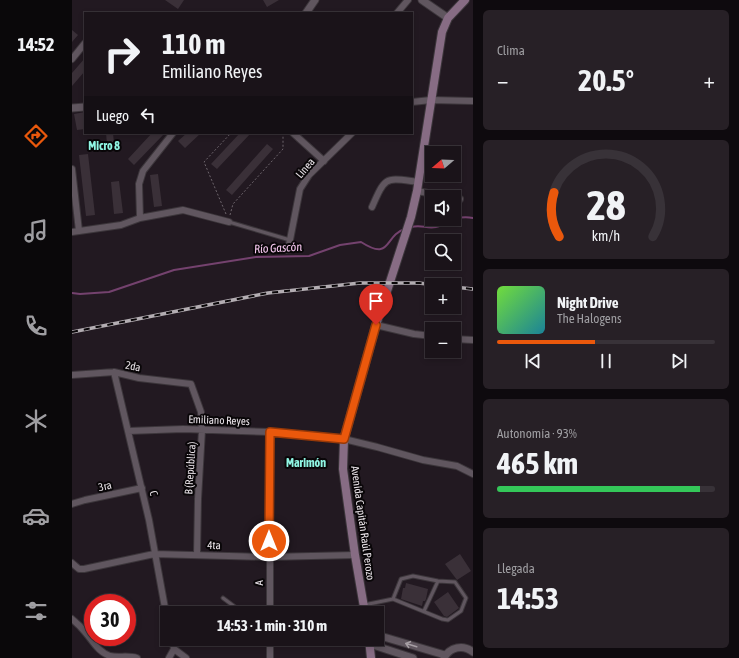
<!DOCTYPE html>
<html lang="es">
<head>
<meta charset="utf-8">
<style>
  :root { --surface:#1a1319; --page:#272026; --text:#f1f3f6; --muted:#9f9ea2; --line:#383238; --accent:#ea580c }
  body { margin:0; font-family:"Asap Condensed",sans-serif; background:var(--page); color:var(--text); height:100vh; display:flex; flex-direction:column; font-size:15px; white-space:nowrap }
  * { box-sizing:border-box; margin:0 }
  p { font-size:13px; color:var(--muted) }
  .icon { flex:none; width:22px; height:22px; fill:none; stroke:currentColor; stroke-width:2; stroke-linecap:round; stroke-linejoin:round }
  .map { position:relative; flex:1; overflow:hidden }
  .details { display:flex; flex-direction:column; gap:10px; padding:10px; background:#0e0a0e; width:266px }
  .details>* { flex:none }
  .top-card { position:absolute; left:12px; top:12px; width:329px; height:122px; border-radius:0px; box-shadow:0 2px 6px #0003,0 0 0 1px var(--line); background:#1a1319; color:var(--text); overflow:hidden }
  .needle { width:26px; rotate:251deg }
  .fabs { position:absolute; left:353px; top:146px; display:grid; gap:8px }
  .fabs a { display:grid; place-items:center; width:36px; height:36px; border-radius:0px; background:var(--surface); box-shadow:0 2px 6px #0003,0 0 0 1px var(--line); font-size:20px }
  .speed { position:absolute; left:12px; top:594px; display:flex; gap:8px; font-size:20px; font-weight:700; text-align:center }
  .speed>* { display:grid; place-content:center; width:52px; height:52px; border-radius:50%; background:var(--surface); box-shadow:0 2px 6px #0003,0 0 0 1px var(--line); line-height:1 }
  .speed .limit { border:6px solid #d22; background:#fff; color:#111 }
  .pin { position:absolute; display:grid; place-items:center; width:34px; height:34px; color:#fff; margin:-41px -17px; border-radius:50% 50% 50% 0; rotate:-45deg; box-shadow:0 0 4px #0007 }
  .pin .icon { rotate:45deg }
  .me { position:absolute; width:44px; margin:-22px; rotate:0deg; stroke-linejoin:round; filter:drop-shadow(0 0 3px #0008) }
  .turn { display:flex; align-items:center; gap:14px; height:84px; padding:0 12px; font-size:18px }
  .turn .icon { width:52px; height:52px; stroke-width:2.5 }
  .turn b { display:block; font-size:28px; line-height:34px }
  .then { display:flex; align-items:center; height:38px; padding:0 12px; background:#0003; gap:8px; font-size:15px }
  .big { font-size:30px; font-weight:700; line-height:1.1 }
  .details .tile { flex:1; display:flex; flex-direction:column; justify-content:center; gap:6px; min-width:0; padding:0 14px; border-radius:6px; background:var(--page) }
  .details .dial { align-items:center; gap:0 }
  .dial svg { height:104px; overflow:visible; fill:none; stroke:var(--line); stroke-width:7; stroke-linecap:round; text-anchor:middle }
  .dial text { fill:var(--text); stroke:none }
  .song { display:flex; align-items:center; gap:12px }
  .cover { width:48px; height:48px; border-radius:6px; background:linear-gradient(135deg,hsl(100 70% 55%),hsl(190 70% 35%)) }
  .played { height:4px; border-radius:2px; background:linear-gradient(90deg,var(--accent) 45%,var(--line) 45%) }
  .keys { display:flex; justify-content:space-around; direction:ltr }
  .heat { display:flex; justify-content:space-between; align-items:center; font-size:22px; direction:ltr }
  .charge { height:6px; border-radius:3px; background:linear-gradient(90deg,#34c759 93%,var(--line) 0) }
  .trip { position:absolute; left:88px; top:606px; width:224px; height:40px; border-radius:0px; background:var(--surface); box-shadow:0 2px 6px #0003,0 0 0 1px var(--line); font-weight:700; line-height:40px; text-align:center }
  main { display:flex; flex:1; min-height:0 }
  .dock { display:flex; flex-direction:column; width:72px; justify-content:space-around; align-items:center; background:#0a080a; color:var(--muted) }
  .dock .icon { width:28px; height:28px }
  .dock .current { color:var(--accent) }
  .dock b { font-size:18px; color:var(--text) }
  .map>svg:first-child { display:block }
</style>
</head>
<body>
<main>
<nav class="dock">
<b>14:52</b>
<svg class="icon current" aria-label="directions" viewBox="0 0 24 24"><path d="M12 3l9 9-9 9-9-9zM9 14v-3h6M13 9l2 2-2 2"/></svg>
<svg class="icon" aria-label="music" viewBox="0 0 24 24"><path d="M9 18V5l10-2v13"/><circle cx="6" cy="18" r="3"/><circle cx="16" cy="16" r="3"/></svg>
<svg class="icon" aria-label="phone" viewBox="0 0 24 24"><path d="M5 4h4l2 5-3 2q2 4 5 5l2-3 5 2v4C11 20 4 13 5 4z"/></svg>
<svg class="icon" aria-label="climate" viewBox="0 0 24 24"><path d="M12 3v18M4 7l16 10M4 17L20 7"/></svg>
<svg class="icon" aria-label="car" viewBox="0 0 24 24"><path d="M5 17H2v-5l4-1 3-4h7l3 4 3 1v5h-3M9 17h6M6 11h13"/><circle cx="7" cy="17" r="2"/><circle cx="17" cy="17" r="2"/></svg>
<svg class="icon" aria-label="filters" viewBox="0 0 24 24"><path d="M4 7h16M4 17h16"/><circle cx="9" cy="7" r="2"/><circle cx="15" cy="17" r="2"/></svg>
</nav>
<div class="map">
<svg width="401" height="658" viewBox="0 0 401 658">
  <rect width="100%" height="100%" fill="#221921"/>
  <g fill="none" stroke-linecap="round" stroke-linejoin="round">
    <path stroke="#74426e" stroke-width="2" d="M339,227C350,224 354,229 364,227C368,227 370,224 373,223C382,218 391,216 401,218
      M0,293L8,294L37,292L102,270L184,257L237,256L268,245L289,242C320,262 312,235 333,229"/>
  </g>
  <path fill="#3a3038" d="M93,0H112L106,9Z
    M191,0H207L195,7Z
    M0,30L6,35L0,42Z
    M13,58V71L0,86V73Z
    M13,112V129L5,130L2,114Z
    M34,133H41L42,143L35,144Z
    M80,133H93L62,165L56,159Z
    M115,133H129L113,148L106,141Z
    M168,133H179L145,169L139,164Z
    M195,144L201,149L160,195L154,190Z
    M16,154L23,215L14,216L7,155Z
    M86,174L90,206L82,207L78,175Z
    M47,181L51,213L42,214L39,182Z
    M388,554L399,571L385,580L373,564Z
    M334,583L356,589L354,599L353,601H351L350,606L329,599L331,588H333Z
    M376,592L387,608L375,617L372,616L362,602Z"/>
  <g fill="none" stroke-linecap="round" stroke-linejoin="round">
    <defs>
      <path id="service" d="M157,222L218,240
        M151,598L171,613
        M292,605L321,599L370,619L376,620L389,611L394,598L383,582L366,581L341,576L329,579L321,599
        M352,611L366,581"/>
      <path id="minor" d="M325,13L336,0
        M0,59L13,43
        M340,102L359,100L401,101
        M221,133L252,161
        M0,169L7,231
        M345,191L377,197
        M382,198L388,199
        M300,207C314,175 313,178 347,182
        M68,218L111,210L157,222
        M0,232L49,225L68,218L67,184L71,171L101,133
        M216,250L228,189L237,175L280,133
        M304,325L342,334L360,336
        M382,339L401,340
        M42,372L77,520L95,619
        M0,375L42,372L67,378L119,384L129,412L130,430L126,499L125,555
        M56,431L111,429L198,432L272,439L305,447L351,460L385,466L401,474
        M0,504L13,500L70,488
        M0,563L7,569H12L82,554L197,557L283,555
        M198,613V432
        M0,619C5,623 10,628 13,632C21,641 26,652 38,656C47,658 56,655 65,658
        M100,639L102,649
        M198,639V658
        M102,649L114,658
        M97,658L102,649"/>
      <path id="tertiary" d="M350,0L376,18
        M234,13L243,0
        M0,108L13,107
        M305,635L373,655
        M298,644L341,658
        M372,658C378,647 391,644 401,652"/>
      <path id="secondary" d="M293,613L283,555L271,469L272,439L304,325L339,217L345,191L370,32L376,18L393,0
        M297,639L299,658"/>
    </defs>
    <use href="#service" stroke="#3c363b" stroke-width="5"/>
    <use href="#minor" stroke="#3c363b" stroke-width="8"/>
    <use href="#tertiary" stroke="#3c363b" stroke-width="9"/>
    <use href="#secondary" stroke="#3c363b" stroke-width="10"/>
    <path stroke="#6d656c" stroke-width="1" stroke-dasharray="2 2" stroke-linecap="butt" d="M154,214L132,162L159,133
      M158,215L161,204L211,149V133"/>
    <use href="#service" stroke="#60565f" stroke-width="3"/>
    <use href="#minor" stroke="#60565f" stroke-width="6"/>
    <use href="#tertiary" stroke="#60565f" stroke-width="7"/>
    <use href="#secondary" stroke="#876c84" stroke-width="8"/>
    <defs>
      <path id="rail" d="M382,287L401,289
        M0,332L196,293L288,283H347L362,285"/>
    </defs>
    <use href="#rail" stroke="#b3adb2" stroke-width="3.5"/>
    <use href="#rail" stroke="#090608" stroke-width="2" stroke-dasharray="6" stroke-linecap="butt"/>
  </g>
  <defs><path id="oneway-shaft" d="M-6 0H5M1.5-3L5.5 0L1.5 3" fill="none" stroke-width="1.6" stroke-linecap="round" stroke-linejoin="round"/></defs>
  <use stroke="#a69ea4" href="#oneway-shaft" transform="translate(339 645) rotate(-163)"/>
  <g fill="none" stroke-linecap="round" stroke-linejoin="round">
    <defs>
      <path id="route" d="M197,541L198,432L272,439L304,325"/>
    </defs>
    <use href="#route" stroke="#983908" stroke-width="10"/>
    <use href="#route" stroke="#ea580c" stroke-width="7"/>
  </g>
  <g text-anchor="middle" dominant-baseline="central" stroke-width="4" stroke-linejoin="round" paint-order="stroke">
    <g font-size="11" fill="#ebe5ea" stroke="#090608">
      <text transform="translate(233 168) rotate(-49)">Linea</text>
      <text transform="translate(61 366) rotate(11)">2da</text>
      <text transform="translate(147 420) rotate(2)">Emiliano Reyes</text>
      <text transform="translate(118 468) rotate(-86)">B (República)</text>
      <text transform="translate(33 486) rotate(-12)">3ra</text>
      <text transform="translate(82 493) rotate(78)">C</text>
      <text transform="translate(291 523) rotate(82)">Avenida Capitán Raúl Perozo</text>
      <text transform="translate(142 545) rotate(2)">4ta</text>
      <text transform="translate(187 583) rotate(-91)">A</text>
    </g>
    <g font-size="12" font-weight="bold" fill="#90f6e4" stroke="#090608">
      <text x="32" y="146">Micro 8</text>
      <text x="234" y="463">Marimón</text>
    </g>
    <g font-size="12" font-style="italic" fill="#f9caf2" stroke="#090608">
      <text transform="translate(206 248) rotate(-3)">Río Gascón</text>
    </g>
  </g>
</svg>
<div class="fabs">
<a><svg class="needle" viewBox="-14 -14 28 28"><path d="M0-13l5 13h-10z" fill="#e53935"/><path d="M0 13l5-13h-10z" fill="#9f9ea2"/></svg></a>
<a><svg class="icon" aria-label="sound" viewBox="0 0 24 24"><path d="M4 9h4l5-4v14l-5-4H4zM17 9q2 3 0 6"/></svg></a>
<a><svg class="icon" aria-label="search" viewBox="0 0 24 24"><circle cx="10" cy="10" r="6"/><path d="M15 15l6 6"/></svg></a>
<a>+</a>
<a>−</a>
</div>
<div class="speed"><div class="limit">30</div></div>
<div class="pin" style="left:304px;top:325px;background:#d93025"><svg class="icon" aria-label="arrive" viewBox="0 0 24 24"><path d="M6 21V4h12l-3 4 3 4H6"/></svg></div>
<svg class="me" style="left:197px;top:541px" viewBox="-20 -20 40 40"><circle r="17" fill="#ea580c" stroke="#fff" stroke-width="3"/><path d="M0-11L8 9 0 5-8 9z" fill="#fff"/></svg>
<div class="trip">14:53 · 1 min · 310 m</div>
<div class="top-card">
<div class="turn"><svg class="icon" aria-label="right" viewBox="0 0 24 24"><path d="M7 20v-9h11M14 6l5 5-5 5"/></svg><div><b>110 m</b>Emiliano Reyes</div></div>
<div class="then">Luego<svg class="icon" aria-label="left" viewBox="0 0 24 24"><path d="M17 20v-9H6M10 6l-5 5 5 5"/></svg></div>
</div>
</div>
<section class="details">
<div class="tile"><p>Clima</p>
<div class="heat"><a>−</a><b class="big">20.5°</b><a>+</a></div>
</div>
<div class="tile dial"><svg viewBox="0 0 100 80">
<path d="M14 69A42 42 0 1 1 86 69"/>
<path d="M14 69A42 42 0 0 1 10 35" stroke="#ea580c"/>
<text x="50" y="56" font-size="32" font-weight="700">28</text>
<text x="50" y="72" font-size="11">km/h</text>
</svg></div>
<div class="tile">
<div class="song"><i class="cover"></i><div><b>Night Drive</b><p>The Halogens</p></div></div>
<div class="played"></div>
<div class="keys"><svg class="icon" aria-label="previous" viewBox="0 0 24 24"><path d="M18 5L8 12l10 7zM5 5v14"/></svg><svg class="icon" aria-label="pause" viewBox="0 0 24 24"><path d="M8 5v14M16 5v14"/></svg><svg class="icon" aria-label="next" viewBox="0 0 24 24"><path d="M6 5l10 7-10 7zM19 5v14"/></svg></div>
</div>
<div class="tile"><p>Autonomía · 93%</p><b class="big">465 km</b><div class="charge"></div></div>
<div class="tile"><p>Llegada</p><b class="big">14:53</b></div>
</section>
</main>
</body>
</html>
